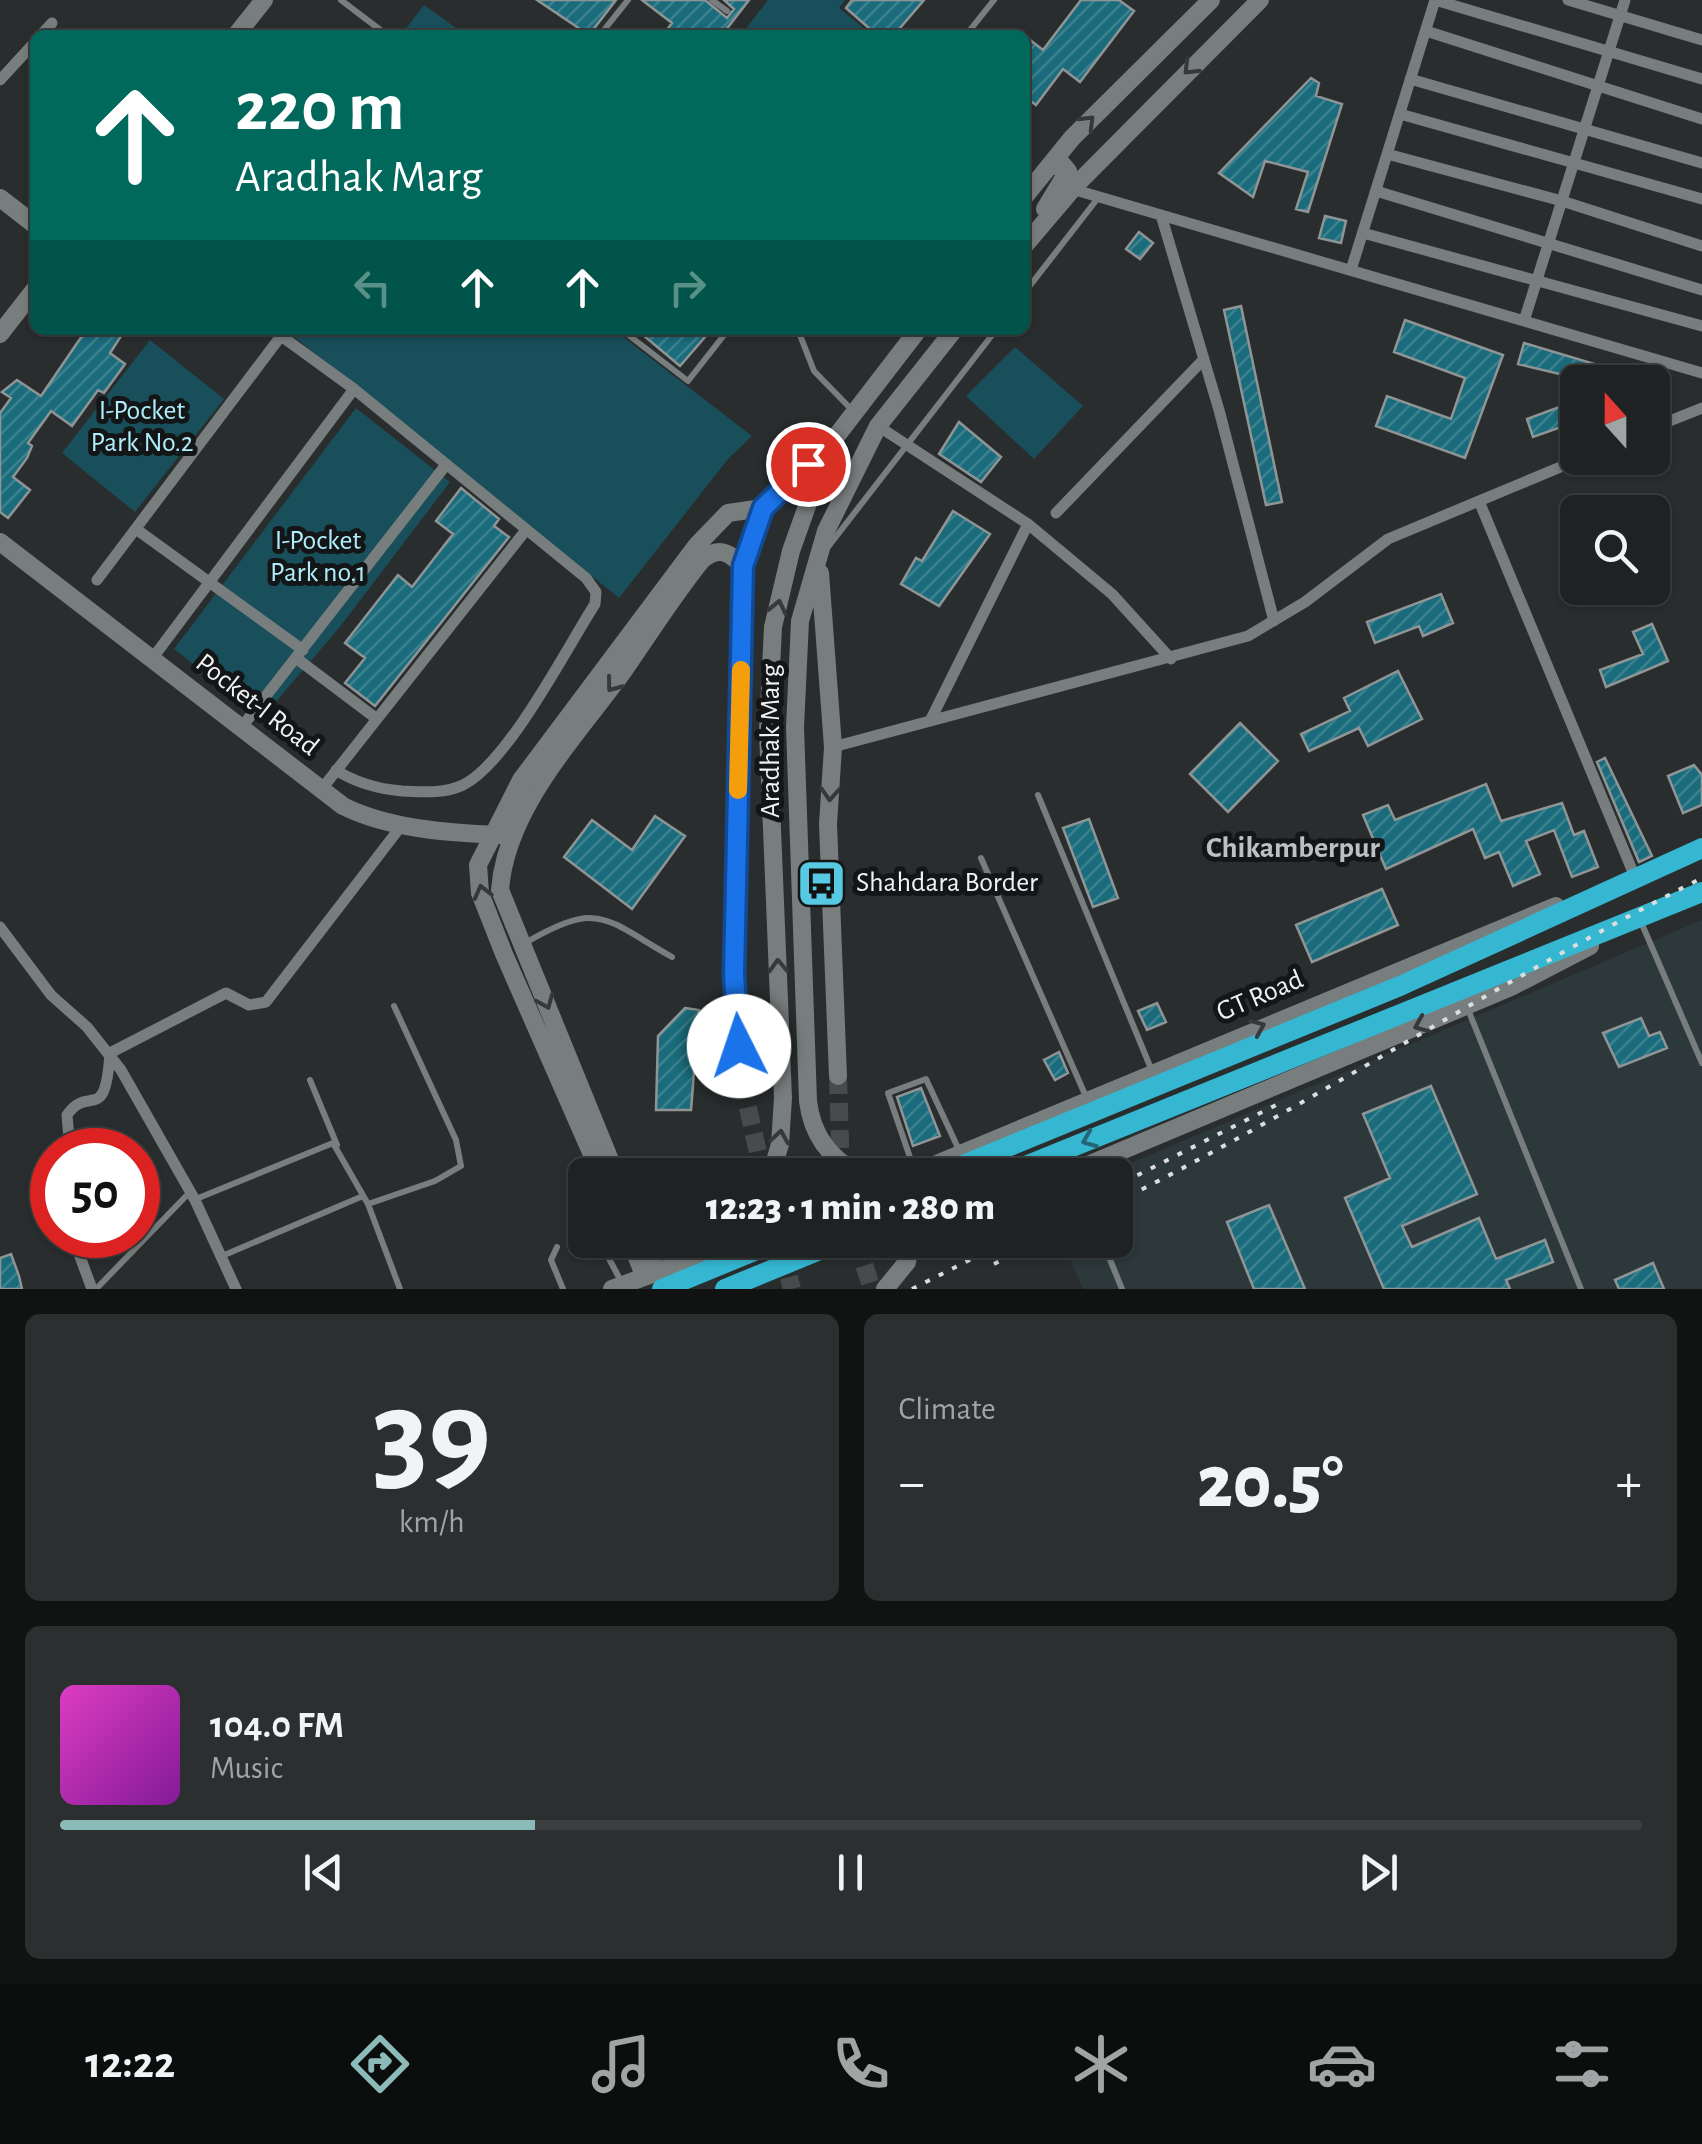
<!DOCTYPE html>
<html lang="en">
<head>
<meta charset="utf-8">
<style>
  :root { --surface:#1f2222; --page:#2c2f2f; --text:#f1f3f6; --muted:#a1a4a5; --line:#3c3f40; --accent:#8bbbb9 }
  body { margin:0; font-family:"Alegreya Sans",sans-serif; background:var(--page); color:var(--text); height:100vh; display:flex; flex-direction:column; font-size:38px; white-space:nowrap }
  * { box-sizing:border-box; margin:0 }
  p { font-size:32px; color:var(--muted) }
  .icon { flex:none; width:55px; height:55px; fill:none; stroke:currentColor; stroke-width:2; stroke-linecap:round; stroke-linejoin:round }
  .map { position:relative; height:1289px; overflow:hidden }
  .side { display:flex; flex-direction:column; gap:25px; padding:25px; background:#111313; flex:1 }
  .side>* { flex:none }
  .banner { position:absolute; left:30px; top:30px; width:1000px; height:305px; border-radius:15px; box-shadow:0 2px 8px #0004,0 0 0 2px var(--line); background:#00695c; color:#fff; overflow:hidden }
  .needle { width:65px; rotate:339deg }
  .tools { position:absolute; left:1560px; top:365px; display:grid; gap:20px }
  .tools a { display:grid; place-items:center; width:110px; height:110px; border-radius:15px; background:var(--surface); box-shadow:0 2px 8px #0004,0 0 0 2px var(--line); font-size:50px }
  .speed { position:absolute; left:30px; top:1128px; display:flex; gap:20px; font-size:50px; font-weight:700; text-align:center }
  .speed>* { display:grid; place-content:center; width:130px; height:130px; border-radius:50%; background:var(--surface); box-shadow:0 2px 8px #0004,0 0 0 2px var(--line); line-height:1 }
  .speed .limit { border:15px solid #d22; background:#fff; color:#111 }
  .pin { position:absolute; display:grid; place-items:center; width:85px; height:85px; color:#fff; margin:-42px; border:5px solid #fff; border-radius:50%; box-shadow:0 2px 10px #0007 }
  .me { position:absolute; width:110px; margin:-55px; rotate:356deg; stroke-linejoin:round; filter:drop-shadow(0 0 8px #0008) }
  .turn { display:flex; align-items:center; gap:35px; height:210px; padding:0 40px; font-size:45px }
  .turn .icon { width:130px; height:130px; stroke-width:2.5 }
  .turn b { display:block; font-size:70px; line-height:85px }
  .lanes { display:flex; align-items:center; height:95px; padding:0 40px; background:#0003; justify-content:center; gap:50px; direction:ltr }
  .lanes .off { opacity:.35 }
  .big { font-size:75px; font-weight:800; line-height:1.1 }
  .side .widget { flex:1; display:flex; flex-direction:column; justify-content:center; gap:15px; min-width:0; padding:0 35px; border-radius:15px; background:var(--page) }
  .side .dial { align-items:center; gap:0 }
  .dial b { font-size:130px; line-height:1 }
  .song { display:flex; align-items:center; gap:30px }
  .cover { width:120px; height:120px; border-radius:15px; background:linear-gradient(135deg,hsl(310 70% 55%),hsl(290 70% 35%)) }
  .played { height:10px; border-radius:5px; background:linear-gradient(90deg,var(--accent) 30%,var(--line) 30%) }
  .keys { display:flex; justify-content:space-around; direction:ltr }
  .heat { display:flex; justify-content:space-between; align-items:center; font-size:55px; direction:ltr }
  .side .tiles { flex:1; display:grid; gap:25px; grid-template-columns:1fr 1fr }
  .widget:last-child { grid-column:span 2 }
  .trip { position:absolute; left:568px; top:1158px; width:565px; height:100px; border-radius:15px; background:var(--surface); box-shadow:0 2px 8px #0004,0 0 0 2px var(--line); font-weight:800; line-height:100px; text-align:center }
  .tabs { display:flex; height:160px; justify-content:space-around; align-items:center; background:#0c0e0e; color:var(--muted) }
  .tabs .icon { width:70px; height:70px }
  .tabs .on { color:var(--accent) }
  .tabs b { font-size:45px; color:var(--text) }
  .map>svg:first-child { display:block }
</style>
</head>
<body>
<div class="map">
<svg width="1702" height="1289" viewBox="0 0 1702 1289">
  <defs>
    <pattern id="building-hatch" width="6" height="6" patternUnits="userSpaceOnUse" patternTransform="scale(2.5)"><rect width="6" height="6" fill="#1a6c7c"/><path d="M-1 1l2-2M0 6l6-6M5 7l2-2" fill="none" stroke="#3c818f"/></pattern>
  </defs>
  <rect width="100%" height="100%" fill="#292d2e"/>
  <path fill="#2d383b" d="M1702,920V1289H1083L1062,1240H1115V1175H1103Z"/>
  <path fill="#194f5a" d="M768,0H845L839,8L865,29L860,35H741Z
    M424,5L466,35H401Z
    M286,330H614L752,436L728,459L619,598Z
    M150,340L224,399L135,512L62,453Z
    M1015,347L1083,406L1034,459L966,396Z
    M356,408L450,482L339,628L262,718L174,649Z"/>
  <path fill="url(#building-hatch)" stroke="#8f9495" stroke-width="2.5" d="M537,0H616L589,35Z
    M642,0H705L727,18L734,9L724,0H749L722,35H663L672,23Z
    M852,0H924L894,35H865L870,29L846,8Z
    M1081,0H1119L1134,11L1080,82L1063,69L1036,105L1025,97V36L1043,50Z
    M1311,78L1319,83L1316,96L1342,104L1308,212L1296,209L1308,172L1265,161L1253,197L1219,173Z
    M1325,216L1346,221L1341,243L1319,238Z
    M1139,232L1153,243L1140,259L1126,249Z
    M1241,306L1282,502L1266,505L1224,310Z
    M1405,320L1503,355L1465,458L1376,426L1387,396L1451,419L1465,378L1394,352Z
    M86,330H125L110,353L125,364L104,393L98,390L72,426L51,411L28,443L32,446L27,458L13,477L30,490L8,518L0,512V413L11,398L2,392L17,380L41,396Z
    M637,330H711L680,366Z
    M1524,343L1598,365L1593,382L1518,364Z
    M1578,400V421L1533,437L1527,419Z
    M959,422L1001,457L981,482L939,454Z
    M461,488L499,519L494,526L509,537L375,706L345,683L365,658L345,643L398,575L412,587L453,534L436,521Z
    M953,511L990,534L939,606L901,584L916,558L922,561Z
    M1441,594L1453,623L1423,636L1419,626L1375,643L1367,622Z
    M1652,624L1668,661L1606,687L1600,670L1643,654L1633,632Z
    M1398,671L1422,719L1368,746L1359,728L1309,751L1301,734L1350,711L1344,698Z
    M1240,723L1278,761L1228,812L1190,774Z
    M1605,758L1652,856L1639,862L1597,762Z
    M1694,765L1702,775V805L1683,813L1668,776Z
    M1486,784L1501,821L1562,803L1574,835L1584,831L1598,867L1572,877L1554,830L1526,841L1540,874L1513,886L1499,852L1485,858L1473,829L1386,869L1363,815L1388,805L1395,820Z
    M655,816L685,836L632,909L564,857L592,820L632,850Z
    M1089,819L1118,898L1093,907L1063,828Z
    M1382,889L1398,925L1312,962L1296,925Z
    M1157,1003L1166,1022L1147,1030L1138,1011Z
    M685,1008L699,1010L691,1110H656L658,1036Z
    M1641,1018L1649,1036L1660,1032L1667,1048L1619,1067L1603,1033Z
    M1059,1052L1068,1073L1055,1080L1044,1060Z
    M1431,1086L1477,1194L1402,1226L1412,1247L1479,1218L1496,1259L1545,1240L1553,1262L1506,1280L1510,1289H1384L1345,1198L1390,1178L1363,1114Z
    M921,1088L940,1136L913,1146L897,1097Z
    M1269,1205L1305,1289H1254L1227,1222Z
    M11,1254L19,1276L22,1289H0V1258Z
    M1653,1263L1664,1289H1619L1615,1280Z"/>
  <g fill="none" stroke-linecap="round" stroke-linejoin="round">
    <path stroke="#474b4c" stroke-width="18" stroke-dasharray="18 9" stroke-linecap="butt" d="M838,1076L841,1175
      M742,1081L763,1175
      M856,1240L872,1289
      M782,1251L792,1289"/>
    <path stroke="#787d7e" stroke-width="6" d="M341,0L387,35
      M712,0L727,11
      M600,35L628,0
      M966,35L994,0
      M1025,292L1098,198
      M622,330L688,381L728,330
      M798,330L814,371L852,410
      M828,547L996,330
      M1038,795L1152,1071
      M981,858L1087,1099
      M1641,922L1702,1063
      M525,943C600,900 603,918 672,957
      M1467,1007L1581,1289
      M310,1080L337,1145
      M915,1172L888,1093L926,1079L959,1150
      M196,1199L333,1143L368,1204L400,1289
      M368,1204L435,1181L461,1166L456,1140L394,1006
      M599,1240L622,1283
      M1102,1240L1122,1289
      M557,1247L551,1260L563,1289
      M222,1256L363,1196
      M96,1289L189,1193"/>
    <path stroke="#787d7e" stroke-width="11" d="M1435,0L1702,79
      M1568,0L1702,40
      M1426,31L1702,119
      M41,35L52,23
      M1410,79L1702,163
      M0,80L35,42
      M1400,114L1702,199
      M1387,154L1562,201L1702,246
      M1072,189L1702,373
      M1376,191L1702,290
      M1161,215L1219,410L1274,621
      M1363,233L1702,326
      M1351,270L1435,0
      M1524,321L1625,0
      M273,330L354,389L586,578L596,592L595,604C566,649 508,763 463,785C444,794 423,792 402,791C379,789 356,783 336,770
      M878,426L1028,524L1112,594L1171,659
      M1652,428L1702,408
      M1479,501L1635,877
      M1056,513L1204,359
      M136,529L303,650
      M97,580L281,336
      M296,658L377,719
      M152,659L354,389
      M931,719L1028,524
      M241,728L445,466
      M833,747L1248,636L1305,602L1388,539L1582,458
      M321,790L526,530
      M0,927L51,995L87,1027L121,1070L195,1200L236,1289
      M70,1150L67,1115C89,1083 105,1127 110,1053L226,993L249,1005L266,1002L402,825
      M72,1235L92,1289"/>
    <path stroke="#787d7e" stroke-width="18" d="M236,35L264,0
      M1025,196L1072,138L1211,0
      M0,198L35,225
      M1045,209L1068,171L1062,164L1049,167
      M1025,245L1076,185L1260,0
      M0,334L35,289
      M0,542L343,806C389,829 449,833 501,835
      M820,573L833,747L828,824L838,1076
      M742,1081L735,975L743,566L763,508L823,451
      M859,1174C829,1158 812,1135 808,1101L795,727L800,621L826,531L878,426L954,330
      M601,1175L504,954L480,893L478,865L521,780L697,545L728,513L763,508
      M616,1175L500,890C506,808 575,738 622,673C648,636 672,597 701,561C717,546 728,551 743,566
      M771,1175L780,1144L783,1098L768,731L773,627L791,551L828,447L918,330
      M910,1175L1556,906
      M1064,1175L1511,987L1590,946
      M630,1240L644,1275
      M644,1240L656,1270
      M612,1289L738,1242
      M885,1289L907,1262L911,1240"/>
    <path stroke="#35b7d1" stroke-width="20" d="M939,1175L1400,986L1702,848
      M1003,1175L1702,892
      M662,1289L781,1240
      M725,1289L844,1240"/>
    <path stroke="#dbddde" stroke-width="4" stroke-dasharray="5 10" stroke-linecap="butt" d="M1124,1182L1280,1103
      M1115,1203C1315,1103 1502,979 1702,878
      M994,1264L1041,1240
      M912,1289L1009,1240"/>
  </g>
  <defs><path id="oneway-chevron" d="M-2-3.5L2.5 0L-2 3.5" fill="none" stroke-width="1.6" stroke-linecap="round" stroke-linejoin="round" transform="scale(2.5)"/></defs>
  <g stroke="#36393a">
    <use href="#oneway-chevron" transform="translate(1190 68) rotate(135)"/>
    <use href="#oneway-chevron" transform="translate(1088 122) rotate(-45)"/>
    <use href="#oneway-chevron" transform="translate(778 607) rotate(-77)"/>
    <use href="#oneway-chevron" transform="translate(613 685) rotate(127)"/>
    <use href="#oneway-chevron" transform="translate(830 794) rotate(93)"/>
    <use href="#oneway-chevron" transform="translate(482 892) rotate(-104)"/>
    <use href="#oneway-chevron" transform="translate(778 966) rotate(-92)"/>
    <use href="#oneway-chevron" transform="translate(546 1002) rotate(67)"/>
    <use href="#oneway-chevron" transform="translate(1421 1025) rotate(157)"/>
    <use href="#oneway-chevron" transform="translate(1258 1027) rotate(-23)"/>
    <use href="#oneway-chevron" transform="translate(780 1137) rotate(-81)"/>
  </g>
  <use stroke="#246674" href="#oneway-chevron" transform="translate(1089 1140) rotate(158)"/>
  <g fill="none" stroke-linecap="round" stroke-linejoin="round">
    <defs>
      <path id="route" d="M739,1046L734,975L743,566L763,508L808,464"/>
    </defs>
    <use href="#route" stroke="#114b97" stroke-width="25"/>
    <use href="#route" stroke="#1a73e8" stroke-width="18"/>
    <path stroke="#f59e0b" stroke-width="18" d="M738,790L741,670"/>
  </g>
  <defs>
    <symbol id="bus-square" viewBox="-11 -11 22 22"><rect x="-9" y="-9" width="18" height="18" rx="4" fill="#57c9e2" stroke="#131516"/><path d="M-5-6H5V4H4V6H2V4H-2V6H-4V4H-5ZM-3.5-4V0h7V-4ZM-3.5 1.2v1.5H-2V1.2ZM2 1.2v1.5H3.5V1.2Z" fill="#111"/></symbol>
  </defs>
  <g fill-rule="evenodd">
    <use href="#bus-square" x="794" y="856" width="55" height="55"/>
  </g>
  <g text-anchor="middle" dominant-baseline="central" stroke-width="10" stroke-linejoin="round" paint-order="stroke">
    <g font-size="28" fill="#afedfb" stroke="#131516">
      <text x="142" y="411">I-Pocket<tspan x="142" dy="32">Park No.2</tspan></text>
      <text x="318" y="541">I-Pocket<tspan x="318" dy="32">Park no.1</tspan></text>
    </g>
    <g font-size="28" fill="#f0f2f3" stroke="#131516">
      <text transform="translate(257 705) rotate(38)">Pocket-I Road</text>
      <text transform="translate(771 741) rotate(-90)">Aradhak Marg</text>
      <text transform="translate(1260 996) rotate(-23)">GT Road</text>
    </g>
    <g font-size="28" fill="#f0f2f3" stroke="#131516" text-anchor="start">
      <text x="856" y="883">Shahdara Border</text>
    </g>
    <g font-size="30" font-weight="bold" fill="#bbc0c1" stroke="#131516">
      <text x="1293" y="848">Chikamberpur</text>
    </g>
  </g>
</svg>
<div class="tools">
<a><svg class="needle" viewBox="-14 -14 28 28"><path d="M0-13l5 13h-10z" fill="#e53935"/><path d="M0 13l5-13h-10z" fill="#a1a4a5"/></svg></a>
<a><svg class="icon" aria-label="search" viewBox="0 0 24 24"><circle cx="10" cy="10" r="6"/><path d="M15 15l6 6"/></svg></a>
</div>
<div class="speed"><div class="limit">50</div></div>
<div class="pin" style="left:808px;top:464px;background:#d93025"><svg class="icon" aria-label="arrive" viewBox="0 0 24 24"><path d="M6 21V4h12l-3 4 3 4H6"/></svg></div>
<svg class="me" style="left:739px;top:1046px" viewBox="-20 -20 40 40"><circle r="19" fill="#fff"/><path d="M0-13L10 11 0 6-10 11z" fill="#1a73e8"/></svg>
<div class="trip">12:23 · 1 min · 280 m</div>
<div class="banner">
<div class="turn"><svg class="icon" aria-label="ahead" viewBox="0 0 24 24"><path d="M12 20V5M6 11l6-6 6 6"/></svg><div><b>220 m</b>Aradhak Marg</div></div>
<div class="lanes"><svg class="icon off" aria-label="left" viewBox="0 0 24 24"><path d="M17 20v-9H6M10 6l-5 5 5 5"/></svg><svg class="icon" aria-label="ahead" viewBox="0 0 24 24"><path d="M12 20V5M6 11l6-6 6 6"/></svg><svg class="icon" aria-label="ahead" viewBox="0 0 24 24"><path d="M12 20V5M6 11l6-6 6 6"/></svg><svg class="icon off" aria-label="right" viewBox="0 0 24 24"><path d="M7 20v-9h11M14 6l5 5-5 5"/></svg></div>
</div>
</div>
<section class="side">
<div class="tiles">
<div class="widget dial"><b>39</b><p>km/h</p></div>
<div class="widget"><p>Climate</p>
<div class="heat"><a>−</a><b class="big">20.5°</b><a>+</a></div>
</div>
<div class="widget">
<div class="song"><i class="cover"></i><div><b>104.0 FM</b><p>Music</p></div></div>
<div class="played"></div>
<div class="keys"><svg class="icon" aria-label="previous" viewBox="0 0 24 24"><path d="M18 5L8 12l10 7zM5 5v14"/></svg><svg class="icon" aria-label="pause" viewBox="0 0 24 24"><path d="M8 5v14M16 5v14"/></svg><svg class="icon" aria-label="next" viewBox="0 0 24 24"><path d="M6 5l10 7-10 7zM19 5v14"/></svg></div>
</div>
</div>
</section>
<nav class="tabs">
<b>12:22</b>
<svg class="icon on" aria-label="directions" viewBox="0 0 24 24"><path d="M12 3l9 9-9 9-9-9zM9 14v-3h6M13 9l2 2-2 2"/></svg>
<svg class="icon" aria-label="music" viewBox="0 0 24 24"><path d="M9 18V5l10-2v13"/><circle cx="6" cy="18" r="3"/><circle cx="16" cy="16" r="3"/></svg>
<svg class="icon" aria-label="phone" viewBox="0 0 24 24"><path d="M5 4h4l2 5-3 2q2 4 5 5l2-3 5 2v4C11 20 4 13 5 4z"/></svg>
<svg class="icon" aria-label="climate" viewBox="0 0 24 24"><path d="M12 3v18M4 7l16 10M4 17L20 7"/></svg>
<svg class="icon" aria-label="car" viewBox="0 0 24 24"><path d="M5 17H2v-5l4-1 3-4h7l3 4 3 1v5h-3M9 17h6M6 11h13"/><circle cx="7" cy="17" r="2"/><circle cx="17" cy="17" r="2"/></svg>
<svg class="icon" aria-label="filters" viewBox="0 0 24 24"><path d="M4 7h16M4 17h16"/><circle cx="9" cy="7" r="2"/><circle cx="15" cy="17" r="2"/></svg>
</nav>
</body>
</html>
